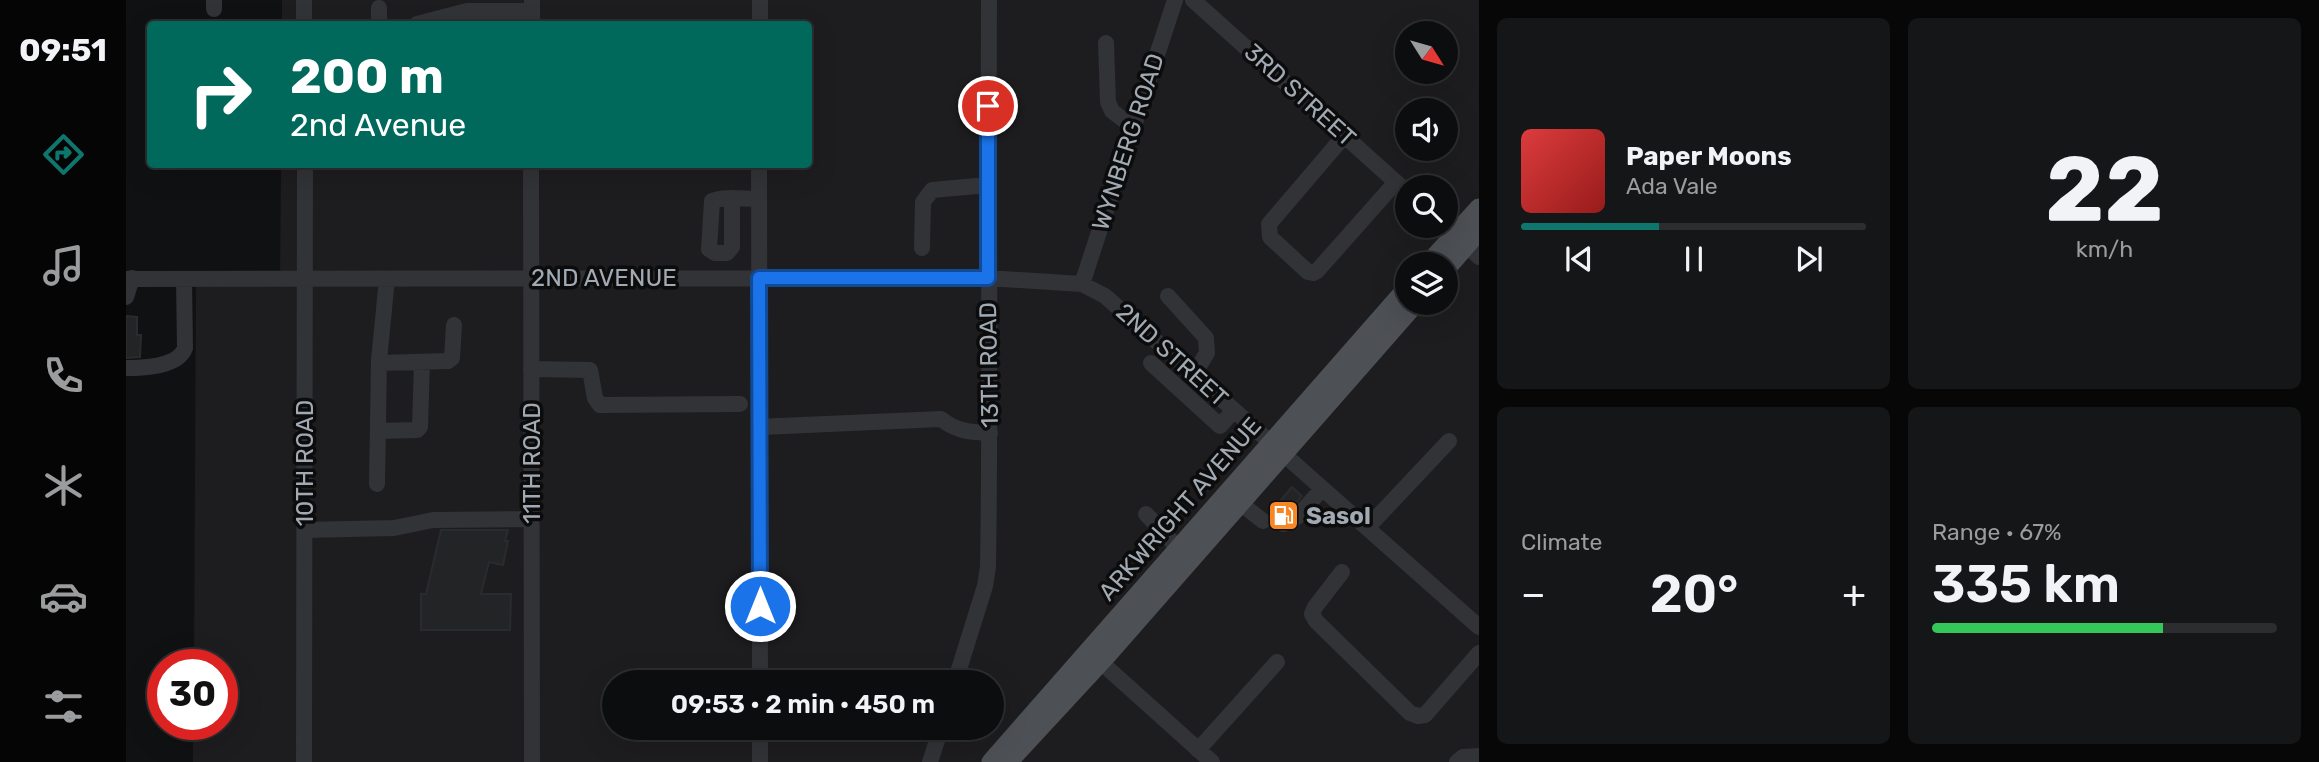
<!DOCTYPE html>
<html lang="en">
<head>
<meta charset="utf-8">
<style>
  :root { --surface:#0c0d0e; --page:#151617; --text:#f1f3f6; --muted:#9a9c9e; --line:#2c2d2e; --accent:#0f766e }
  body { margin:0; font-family:Rubik,sans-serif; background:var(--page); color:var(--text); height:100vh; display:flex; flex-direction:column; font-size:26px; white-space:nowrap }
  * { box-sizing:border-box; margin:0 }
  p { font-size:23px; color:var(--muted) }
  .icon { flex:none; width:38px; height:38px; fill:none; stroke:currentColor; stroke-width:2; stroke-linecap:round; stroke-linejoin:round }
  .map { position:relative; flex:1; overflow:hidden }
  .sheet { display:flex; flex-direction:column; gap:18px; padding:18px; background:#070708; width:840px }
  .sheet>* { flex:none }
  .banner { position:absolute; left:21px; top:21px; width:665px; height:147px; border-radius:7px; box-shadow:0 7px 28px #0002,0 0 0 2px var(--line); background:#00695c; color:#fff; overflow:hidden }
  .needle { width:46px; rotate:127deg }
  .tools { position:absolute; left:1269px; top:21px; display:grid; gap:14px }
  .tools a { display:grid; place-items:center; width:63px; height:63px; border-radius:50%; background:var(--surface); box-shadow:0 7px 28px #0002,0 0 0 2px var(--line); font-size:35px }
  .speed { position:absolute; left:21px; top:649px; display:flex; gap:14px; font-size:35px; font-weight:700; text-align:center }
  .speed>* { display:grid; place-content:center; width:91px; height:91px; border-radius:50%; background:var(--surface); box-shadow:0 7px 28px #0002,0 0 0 2px var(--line); line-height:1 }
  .speed .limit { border:10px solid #d22; background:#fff; color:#111 }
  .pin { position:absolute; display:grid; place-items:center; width:60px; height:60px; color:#fff; margin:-30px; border:4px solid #fff; border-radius:50%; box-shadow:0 2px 7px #0007 }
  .me { position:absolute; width:77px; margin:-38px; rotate:0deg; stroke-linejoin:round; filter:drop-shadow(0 0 5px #0008) }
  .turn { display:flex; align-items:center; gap:24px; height:147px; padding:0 28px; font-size:32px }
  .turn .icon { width:91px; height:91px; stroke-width:2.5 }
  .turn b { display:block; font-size:49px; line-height:60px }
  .big { font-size:52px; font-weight:600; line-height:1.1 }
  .sheet .widget { flex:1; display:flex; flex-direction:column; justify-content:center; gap:10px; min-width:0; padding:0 24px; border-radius:10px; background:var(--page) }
  .sheet .dial { align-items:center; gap:0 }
  .dial b { font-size:91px; line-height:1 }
  .song { display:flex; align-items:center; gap:21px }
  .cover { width:84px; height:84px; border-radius:10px; background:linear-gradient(135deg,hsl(0 70% 55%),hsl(0 70% 35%)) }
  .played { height:7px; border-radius:4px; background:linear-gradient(90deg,var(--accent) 40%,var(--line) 40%) }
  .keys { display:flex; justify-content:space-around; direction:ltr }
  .heat { display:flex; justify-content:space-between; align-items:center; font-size:38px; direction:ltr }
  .charge { height:10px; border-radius:5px; background:linear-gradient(90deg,#34c759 67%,var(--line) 0) }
  .sheet .tiles { flex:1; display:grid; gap:18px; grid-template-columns:repeat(2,1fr) }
  .trip { position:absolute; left:476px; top:670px; width:402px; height:70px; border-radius:35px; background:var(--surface); box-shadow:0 7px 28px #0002,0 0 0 2px var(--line); font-weight:600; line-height:70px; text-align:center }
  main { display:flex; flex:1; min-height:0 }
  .tab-bar { display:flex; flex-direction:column; width:126px; justify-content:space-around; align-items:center; background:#050506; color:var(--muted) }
  .tab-bar .icon { width:49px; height:49px }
  .tab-bar .current { color:var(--accent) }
  .tab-bar b { font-size:32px; color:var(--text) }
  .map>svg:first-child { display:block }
</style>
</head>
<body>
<main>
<nav class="tab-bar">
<b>09:51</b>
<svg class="icon current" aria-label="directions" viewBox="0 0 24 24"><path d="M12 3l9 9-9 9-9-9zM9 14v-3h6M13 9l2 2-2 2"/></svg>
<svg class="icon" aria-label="music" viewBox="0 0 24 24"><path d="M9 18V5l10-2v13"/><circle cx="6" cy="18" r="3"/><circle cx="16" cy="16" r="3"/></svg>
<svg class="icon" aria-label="phone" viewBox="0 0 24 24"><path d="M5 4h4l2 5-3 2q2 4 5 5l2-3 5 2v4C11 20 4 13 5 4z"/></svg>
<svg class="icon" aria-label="climate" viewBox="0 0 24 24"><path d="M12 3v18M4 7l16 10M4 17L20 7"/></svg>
<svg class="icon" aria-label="car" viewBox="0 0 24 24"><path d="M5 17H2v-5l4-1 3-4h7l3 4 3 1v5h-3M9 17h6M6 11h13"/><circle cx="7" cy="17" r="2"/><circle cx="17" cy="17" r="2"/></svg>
<svg class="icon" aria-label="filters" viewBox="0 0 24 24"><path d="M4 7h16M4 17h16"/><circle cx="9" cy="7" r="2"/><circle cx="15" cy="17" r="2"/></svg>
</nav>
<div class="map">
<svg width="1353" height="762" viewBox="0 0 1353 762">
  <rect width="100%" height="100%" fill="#101112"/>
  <path fill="#1d1d1f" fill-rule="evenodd" d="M156,0H1353V762H67V725L96,724V665H68L70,279L154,281L155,165L682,164V24H156ZM1281,33H1320V72H1281ZM1281,110H1320V149H1281ZM1281,187H1320V226H1281ZM1281,264H1320V303H1281ZM488,682H866V728H488Z"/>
  <path fill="#232426" stroke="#2a2b2e" stroke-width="2" d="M0,316L11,317V335H15L14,357L0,358Z
    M1166,487L1176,496L1165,509L1152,515L1147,521L1144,513Z
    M315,530H382L379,541H382L377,565L363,562L355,594H385L384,630H295V594H300Z"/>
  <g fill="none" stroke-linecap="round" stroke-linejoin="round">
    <path stroke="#313337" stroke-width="16" d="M178,0V24
      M634,0V24
      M1067,0L1281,192
      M88,9V0
      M253,24V8
      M291,24L341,11H406
      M406,24V0
      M980,43L982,102L986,111L1007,127
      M1219,135L1143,224L1144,237L1182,272L1187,273L1191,271L1270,182
      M405,164L406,762
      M633,164L634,682
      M606,199V247L601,253H589L583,249L586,201C599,196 618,199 633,199
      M1318,226L1353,257
      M796,248L797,202L806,190L862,185
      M0,279L862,278L956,284L979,296L1353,627
      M956,284L1049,0
      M1042,296L1080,338L1081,353L1068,374
      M0,297L6,278
      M254,363L322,361L326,358L328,325
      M1025,363L1094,426L1108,410
      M0,368C18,368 52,367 59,348L58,279
      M405,369L464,370L469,398L474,405L614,404
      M633,427L815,419C832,432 844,432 864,433
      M252,431L291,430L294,427L296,362
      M251,484L253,360L261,279
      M1114,503L1137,521
      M1020,514L1053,549
      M1157,524L1171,517L1196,489
      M1241,528L1323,441
      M179,530L268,528L307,520L406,519
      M1216,572L1189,607L1186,614L1190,621L1284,713L1292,716L1299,715L1353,653
      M968,656L1086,762
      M829,682L859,586L862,567C865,378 862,189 863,0
      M634,728V762
      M1072,750L1151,662
      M178,762L179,164
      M804,762L815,728
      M1331,762L1337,757L1353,756"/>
    <path stroke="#4d5156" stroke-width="19" d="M1302,264L1353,208
      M1320,269L1353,231
      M885,759L983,653L1290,303
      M865,762L1281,288"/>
  </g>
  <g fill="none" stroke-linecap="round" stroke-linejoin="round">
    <defs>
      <path id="route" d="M634,606L633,278H862V106"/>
    </defs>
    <use href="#route" stroke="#114b97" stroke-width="18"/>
    <use href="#route" stroke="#1a73e8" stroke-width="12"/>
  </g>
  <defs>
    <symbol id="fuel-square" viewBox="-11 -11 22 22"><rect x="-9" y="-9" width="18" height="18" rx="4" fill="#f78724" stroke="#0c0c0d"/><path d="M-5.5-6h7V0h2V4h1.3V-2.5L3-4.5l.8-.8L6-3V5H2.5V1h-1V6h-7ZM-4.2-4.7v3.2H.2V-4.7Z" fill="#fff"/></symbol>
  </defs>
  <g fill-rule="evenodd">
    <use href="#fuel-square" x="1140" y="498" width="35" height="35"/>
  </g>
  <g text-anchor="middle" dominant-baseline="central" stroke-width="7" stroke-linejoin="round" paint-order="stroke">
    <g font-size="24" fill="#a1aab3" stroke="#0c0c0d">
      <text transform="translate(1174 95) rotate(42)">3RD STREET</text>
      <text transform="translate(1002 142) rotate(-72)">WYNBERG ROAD</text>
      <text x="478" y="278">2ND AVENUE</text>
      <text transform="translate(1046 355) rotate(42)">2ND STREET</text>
      <text transform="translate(863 365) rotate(-91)">13TH ROAD</text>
      <text transform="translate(179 463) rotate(-90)">10TH ROAD</text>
      <text transform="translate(406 463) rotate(-90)">11TH ROAD</text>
      <text transform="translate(1054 509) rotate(-49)">ARKWRIGHT AVENUE</text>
    </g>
    <g font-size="24" font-weight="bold" fill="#a1aab3" stroke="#0c0c0d" text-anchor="start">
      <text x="1180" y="516">Sasol</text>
    </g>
  </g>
</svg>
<div class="tools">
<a><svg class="needle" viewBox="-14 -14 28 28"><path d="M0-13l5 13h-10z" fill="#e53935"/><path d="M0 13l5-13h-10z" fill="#9a9c9e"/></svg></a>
<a><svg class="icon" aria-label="sound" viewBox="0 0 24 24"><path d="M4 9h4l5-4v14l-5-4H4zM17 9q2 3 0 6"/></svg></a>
<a><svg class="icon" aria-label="search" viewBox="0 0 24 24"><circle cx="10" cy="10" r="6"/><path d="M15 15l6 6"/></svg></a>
<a><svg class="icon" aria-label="layers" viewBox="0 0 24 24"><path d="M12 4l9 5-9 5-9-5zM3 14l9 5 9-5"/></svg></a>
</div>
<div class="speed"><div class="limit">30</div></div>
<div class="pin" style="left:862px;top:106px;background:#d93025"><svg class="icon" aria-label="arrive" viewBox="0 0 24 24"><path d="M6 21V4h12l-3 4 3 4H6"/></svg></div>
<svg class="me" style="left:634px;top:606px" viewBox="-20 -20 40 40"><circle r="17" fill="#1a73e8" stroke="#fff" stroke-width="3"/><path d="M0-11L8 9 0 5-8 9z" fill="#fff"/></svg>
<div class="trip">09:53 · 2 min · 450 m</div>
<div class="banner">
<div class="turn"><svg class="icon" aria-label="right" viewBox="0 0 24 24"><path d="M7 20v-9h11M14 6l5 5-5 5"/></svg><div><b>200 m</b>2nd Avenue</div></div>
</div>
</div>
<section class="sheet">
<div class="tiles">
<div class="widget">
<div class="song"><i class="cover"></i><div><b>Paper Moons</b><p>Ada Vale</p></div></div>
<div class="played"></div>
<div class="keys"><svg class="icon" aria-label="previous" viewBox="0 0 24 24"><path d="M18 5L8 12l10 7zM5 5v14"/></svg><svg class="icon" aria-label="pause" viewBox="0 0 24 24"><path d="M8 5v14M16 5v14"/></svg><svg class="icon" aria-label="next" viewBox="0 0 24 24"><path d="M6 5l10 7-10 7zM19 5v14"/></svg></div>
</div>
<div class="widget dial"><b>22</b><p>km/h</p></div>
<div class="widget"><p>Climate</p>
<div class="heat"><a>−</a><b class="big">20°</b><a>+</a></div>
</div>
<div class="widget"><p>Range · 67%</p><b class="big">335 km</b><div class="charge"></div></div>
</div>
</section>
</main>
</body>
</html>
